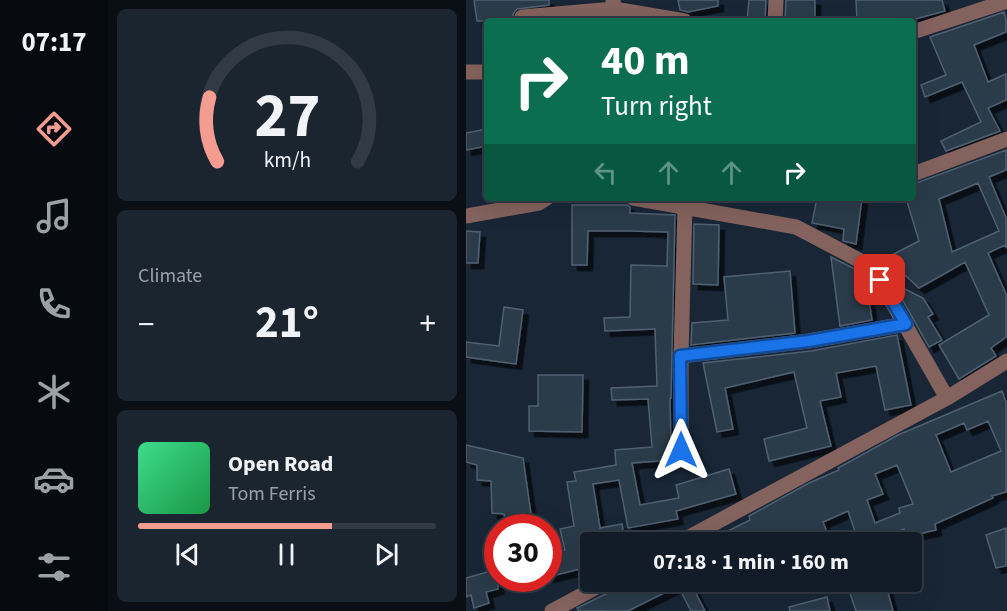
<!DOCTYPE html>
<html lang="en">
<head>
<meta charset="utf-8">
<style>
  :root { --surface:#121c28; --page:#1b2530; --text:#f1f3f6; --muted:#9ca1a8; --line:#313a45; --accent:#f59c91 }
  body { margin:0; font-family:"Source Sans 3",sans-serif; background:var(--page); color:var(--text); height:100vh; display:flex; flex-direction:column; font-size:22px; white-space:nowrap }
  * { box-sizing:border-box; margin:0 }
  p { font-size:20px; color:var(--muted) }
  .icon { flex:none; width:33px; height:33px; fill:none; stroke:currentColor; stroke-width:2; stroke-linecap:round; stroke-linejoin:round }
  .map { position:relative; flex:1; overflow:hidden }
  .details { display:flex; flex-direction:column; gap:9px; padding:9px; background:#0a0f16; width:358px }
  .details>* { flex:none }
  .hud { position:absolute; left:18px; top:18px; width:432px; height:183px; border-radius:6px; box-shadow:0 6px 24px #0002,0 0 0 2px var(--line); background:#0b6e4f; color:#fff; overflow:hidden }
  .speed { position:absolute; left:18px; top:514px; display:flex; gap:12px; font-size:30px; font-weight:700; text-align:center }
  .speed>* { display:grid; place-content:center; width:78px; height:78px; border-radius:50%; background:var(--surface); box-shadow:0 6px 24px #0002,0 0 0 2px var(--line); line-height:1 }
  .speed .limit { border:9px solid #d22; background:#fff; color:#111 }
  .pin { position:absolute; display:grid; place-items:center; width:51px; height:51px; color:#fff; margin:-26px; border-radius:12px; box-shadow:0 3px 9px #0006 }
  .me { position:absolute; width:66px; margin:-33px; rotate:0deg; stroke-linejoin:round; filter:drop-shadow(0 0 4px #0008) }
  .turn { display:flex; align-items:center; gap:21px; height:126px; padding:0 18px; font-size:27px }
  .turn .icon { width:78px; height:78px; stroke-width:2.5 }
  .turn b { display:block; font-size:42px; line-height:51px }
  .lanes { display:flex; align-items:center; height:57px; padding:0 18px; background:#0003; justify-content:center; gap:30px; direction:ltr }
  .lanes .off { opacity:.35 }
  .big { font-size:45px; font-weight:700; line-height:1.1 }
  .details .widget { flex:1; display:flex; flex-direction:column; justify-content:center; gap:9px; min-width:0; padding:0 21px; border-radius:9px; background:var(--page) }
  .details .dial { align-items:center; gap:0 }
  .dial svg { height:156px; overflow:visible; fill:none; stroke:var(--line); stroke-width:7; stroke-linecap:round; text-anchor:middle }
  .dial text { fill:var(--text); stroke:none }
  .song { display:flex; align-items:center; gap:18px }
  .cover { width:72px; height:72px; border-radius:9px; background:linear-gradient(135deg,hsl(150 70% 55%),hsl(140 70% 35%)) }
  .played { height:6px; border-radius:3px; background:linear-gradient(90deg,var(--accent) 65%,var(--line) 65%) }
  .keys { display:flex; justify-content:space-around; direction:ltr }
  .heat { display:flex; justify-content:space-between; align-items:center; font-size:33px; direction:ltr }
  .trip { position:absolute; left:114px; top:532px; width:342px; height:60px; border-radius:6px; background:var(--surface); box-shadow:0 6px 24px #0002,0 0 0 2px var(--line); font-weight:700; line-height:60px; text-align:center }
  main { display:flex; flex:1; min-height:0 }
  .tabs { display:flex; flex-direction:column; width:108px; justify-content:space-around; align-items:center; background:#070b10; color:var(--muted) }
  .tabs .icon { width:42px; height:42px }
  .tabs .active { color:var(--accent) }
  .tabs b { font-size:27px; color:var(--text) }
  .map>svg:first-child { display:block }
</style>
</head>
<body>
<main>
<nav class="tabs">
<b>07:17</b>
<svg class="icon active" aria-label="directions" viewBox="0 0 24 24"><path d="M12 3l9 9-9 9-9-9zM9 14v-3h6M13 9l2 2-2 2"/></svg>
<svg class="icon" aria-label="music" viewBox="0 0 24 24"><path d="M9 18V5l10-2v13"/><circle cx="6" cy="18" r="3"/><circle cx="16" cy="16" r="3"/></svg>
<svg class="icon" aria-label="phone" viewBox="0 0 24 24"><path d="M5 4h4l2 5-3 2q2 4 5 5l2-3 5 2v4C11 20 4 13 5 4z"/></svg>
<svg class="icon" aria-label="climate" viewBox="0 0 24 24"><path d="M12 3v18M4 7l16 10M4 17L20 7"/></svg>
<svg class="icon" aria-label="car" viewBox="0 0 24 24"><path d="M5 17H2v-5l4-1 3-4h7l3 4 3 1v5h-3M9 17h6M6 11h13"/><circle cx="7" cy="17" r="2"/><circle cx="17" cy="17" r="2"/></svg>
<svg class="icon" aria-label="filters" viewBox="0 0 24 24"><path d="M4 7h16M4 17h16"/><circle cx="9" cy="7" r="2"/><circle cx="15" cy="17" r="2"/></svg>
</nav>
<section class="details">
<div class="widget dial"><svg viewBox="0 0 100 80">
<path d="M14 69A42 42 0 1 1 86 69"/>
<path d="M14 69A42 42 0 0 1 10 36" stroke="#f59c91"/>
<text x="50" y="56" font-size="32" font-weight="700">27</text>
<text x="50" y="72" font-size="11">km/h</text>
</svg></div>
<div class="widget"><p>Climate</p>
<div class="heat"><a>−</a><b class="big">21°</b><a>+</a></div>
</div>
<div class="widget">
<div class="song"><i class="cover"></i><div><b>Open Road</b><p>Tom Ferris</p></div></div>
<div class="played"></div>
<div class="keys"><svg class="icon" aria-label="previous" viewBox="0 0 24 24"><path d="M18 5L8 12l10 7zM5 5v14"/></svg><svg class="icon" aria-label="pause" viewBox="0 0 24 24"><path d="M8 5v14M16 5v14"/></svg><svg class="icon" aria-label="next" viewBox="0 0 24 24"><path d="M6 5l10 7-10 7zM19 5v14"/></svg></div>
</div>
</section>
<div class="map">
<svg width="541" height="611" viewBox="0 0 541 611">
  <defs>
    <filter id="shadow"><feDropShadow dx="5.5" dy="5.5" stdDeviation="0" flood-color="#0009"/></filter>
  </defs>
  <rect width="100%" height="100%" fill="#182636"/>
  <path fill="#2b3a4a" stroke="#506072" stroke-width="1.5" fill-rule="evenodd" filter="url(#shadow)" d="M8,0H83V5L51,9L47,14V21H11Z
    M212,0H252V6L222,12L214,10Z
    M283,0H300L299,21H281Z
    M320,0H349V21H319Z
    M390,0H476L479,11L442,21H391Z
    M538,12L540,19V32L508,45L522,82L540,74V100L522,108L534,131L480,151L475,141L515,122L496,82L459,97L455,85L480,75L464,37Z
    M21,129V146L0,150V133Z
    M540,150V170L523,177L540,218V248L539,245L522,253L540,294V337L525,348L530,356L493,379L473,345L523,315L499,262L453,288L420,258L453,241L440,198H447V182H453ZM512,183L533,231L486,252L473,199Z
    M351,198H396L390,244L377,241L378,229L346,223Z
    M106,205H161L164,207V213L209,215L205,398H204L205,450L207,460L166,463L174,505L213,498L210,485L263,469L270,494L210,511L212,519L162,528L153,480L127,484L134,528L156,524L159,543H124V553L114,554L118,568L82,577V555L99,550L94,529L108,526L101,482L110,481L108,472L150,465L149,450L186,447L182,399L146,400L145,388L191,386L189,329L139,331L138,318L164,317L165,265L201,266L202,232L164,231H122L121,265H106Z
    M228,224L253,225L252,285L227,284Z
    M0,231L14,232L12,263H0Z
    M365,257L399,274L406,320L374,326Z
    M324,271L329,333L225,345L226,323L262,320L258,277Z
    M427,283L457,298L467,314L462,317L476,340L463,347Z
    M38,307L57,310L50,364L0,357V342L33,346Z
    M431,335L445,405L419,410L410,366L370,373L375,397L354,401L365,446L303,461L298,439L341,428L328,372L259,388L267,429L251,432L237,363L345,351Z
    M72,375H117L116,432L63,431V406H72Z
    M536,391L540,402V492L526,496L527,498L469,524L470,530L440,537L438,529L400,543H393L382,511L357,522L365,543H238L284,520L283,516L343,483L373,470L372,468L432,435ZM522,421L535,451L485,472L470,435L498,423L501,430ZM431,465L447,504L433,508L434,513L409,523L401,500L417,494L409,474Z
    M0,445L57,458L67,528H41L38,514L26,513L25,481L11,480V465L0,462Z
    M540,528V566L530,568L520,535Z
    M32,569V589L20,592L23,603L8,608L5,595L0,597V578Z
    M164,582H224L239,611H225L212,586L162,611H113L111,608Z
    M380,582H419L427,611H390Z
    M361,597L364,611H324L323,607Z"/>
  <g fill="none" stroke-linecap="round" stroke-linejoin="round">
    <path stroke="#84625d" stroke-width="15" d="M148,9L219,21
      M57,21L56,17L148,9L147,0
      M309,21L310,0
      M447,32L541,1
      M0,72H21
      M450,173L541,139
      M167,198L330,227L406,267L481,398
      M219,206L215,356L343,341L440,324
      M0,216L73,203L81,198
      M215,356V450
      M212,543L481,398L541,361
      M86,611L140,582"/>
  </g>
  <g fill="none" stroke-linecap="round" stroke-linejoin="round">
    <defs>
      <path id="route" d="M215,450L214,356L343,341L440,324L414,280"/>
    </defs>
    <use href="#route" stroke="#114b97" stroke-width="15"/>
    <use href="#route" stroke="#1a73e8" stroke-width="10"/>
  </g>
</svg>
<div class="speed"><div class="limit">30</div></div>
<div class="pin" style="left:414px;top:280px;background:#d93025"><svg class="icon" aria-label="arrive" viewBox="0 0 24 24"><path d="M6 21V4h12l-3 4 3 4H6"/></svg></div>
<svg class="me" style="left:215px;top:450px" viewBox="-20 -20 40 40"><path d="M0-17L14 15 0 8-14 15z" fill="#1a73e8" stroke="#fff" stroke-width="4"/></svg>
<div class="trip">07:18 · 1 min · 160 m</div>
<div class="hud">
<div class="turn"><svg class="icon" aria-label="right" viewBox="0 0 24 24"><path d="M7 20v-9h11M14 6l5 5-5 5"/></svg><div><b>40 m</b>Turn right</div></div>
<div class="lanes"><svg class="icon off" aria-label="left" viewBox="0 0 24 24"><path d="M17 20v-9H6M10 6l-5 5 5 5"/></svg><svg class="icon off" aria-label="ahead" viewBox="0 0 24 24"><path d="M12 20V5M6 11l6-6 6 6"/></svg><svg class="icon off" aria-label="ahead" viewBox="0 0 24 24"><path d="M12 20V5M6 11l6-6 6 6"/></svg><svg class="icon" aria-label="right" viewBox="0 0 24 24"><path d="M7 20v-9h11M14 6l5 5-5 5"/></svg></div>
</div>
</div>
</main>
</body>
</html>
